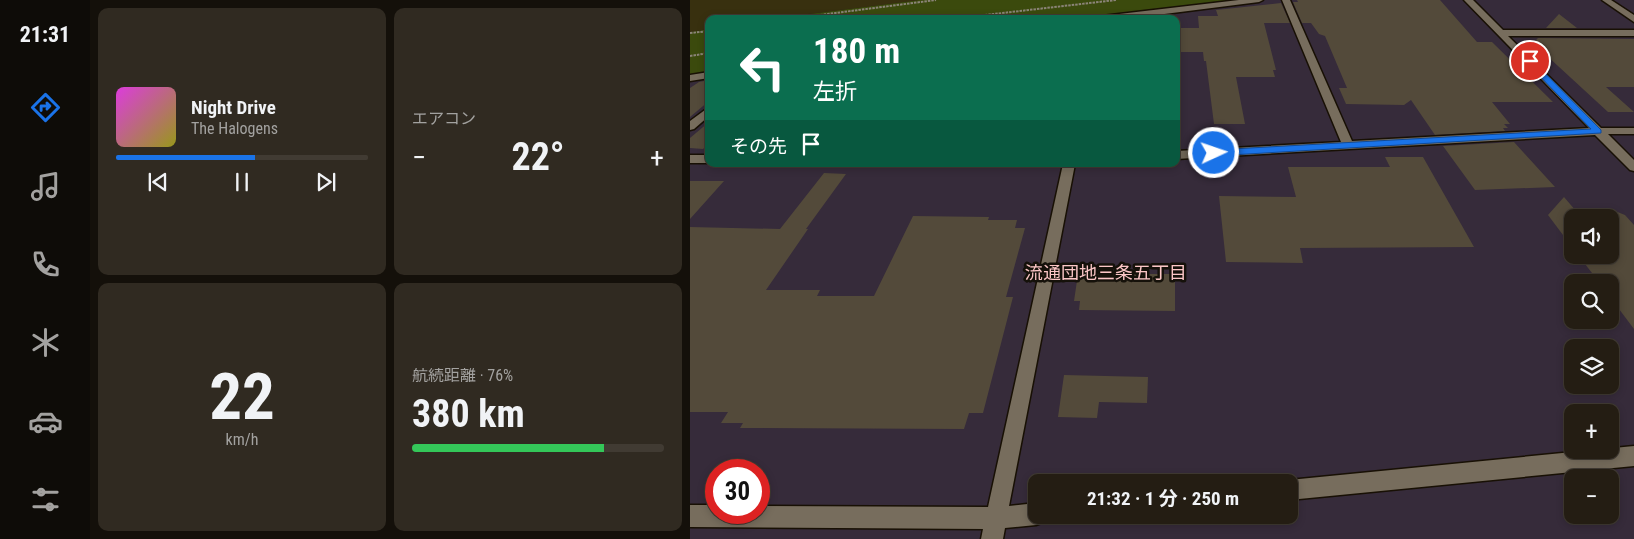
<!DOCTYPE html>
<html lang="ja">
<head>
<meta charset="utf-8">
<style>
  :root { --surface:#241d13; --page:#302a21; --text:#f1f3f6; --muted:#a3a2a0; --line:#413b33; --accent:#1a73e8 }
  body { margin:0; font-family:"Roboto Condensed","Noto Sans JP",sans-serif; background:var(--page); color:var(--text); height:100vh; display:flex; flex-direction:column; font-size:19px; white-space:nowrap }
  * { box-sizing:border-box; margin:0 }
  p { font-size:16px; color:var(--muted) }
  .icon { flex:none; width:28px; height:28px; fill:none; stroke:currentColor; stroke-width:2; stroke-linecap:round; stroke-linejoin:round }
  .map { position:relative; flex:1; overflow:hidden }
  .drawer { display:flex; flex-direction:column; gap:8px; padding:8px; background:#14100a; width:600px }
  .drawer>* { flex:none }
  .hud { position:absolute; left:15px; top:15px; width:475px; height:152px; border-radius:10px; box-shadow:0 2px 8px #0003,0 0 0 1px var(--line); background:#0b6e4f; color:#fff; overflow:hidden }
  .buttons { position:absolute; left:874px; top:209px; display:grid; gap:10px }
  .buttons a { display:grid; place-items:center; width:55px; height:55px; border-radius:10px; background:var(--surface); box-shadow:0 2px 8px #0003,0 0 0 1px var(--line); font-size:25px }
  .speed { position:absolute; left:15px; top:459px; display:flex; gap:10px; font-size:25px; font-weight:700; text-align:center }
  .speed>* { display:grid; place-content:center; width:65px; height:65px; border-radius:50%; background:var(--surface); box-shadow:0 2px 8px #0003,0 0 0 1px var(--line); line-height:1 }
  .speed .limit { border:8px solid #d22; background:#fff; color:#111 }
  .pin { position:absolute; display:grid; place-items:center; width:42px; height:42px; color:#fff; margin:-21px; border:2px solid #fff; border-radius:50%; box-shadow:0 1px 5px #0007 }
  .me { position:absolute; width:55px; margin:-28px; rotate:87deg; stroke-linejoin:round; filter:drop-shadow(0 0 4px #0008) }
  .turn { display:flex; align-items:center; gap:18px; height:105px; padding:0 25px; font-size:22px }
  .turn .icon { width:65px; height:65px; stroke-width:2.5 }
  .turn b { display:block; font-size:35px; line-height:42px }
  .then { display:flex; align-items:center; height:48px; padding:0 25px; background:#0003; gap:10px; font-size:19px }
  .big { font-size:38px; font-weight:700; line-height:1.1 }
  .drawer .card { flex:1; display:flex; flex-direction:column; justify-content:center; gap:8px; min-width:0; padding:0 18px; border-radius:10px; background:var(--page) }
  .drawer .dial { align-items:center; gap:0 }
  .dial b { font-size:65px; line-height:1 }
  .song { display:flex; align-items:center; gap:15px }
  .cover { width:60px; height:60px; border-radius:8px; background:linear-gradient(135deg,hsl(300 70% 55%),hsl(60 70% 35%)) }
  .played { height:5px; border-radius:2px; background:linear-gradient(90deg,var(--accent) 55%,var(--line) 55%) }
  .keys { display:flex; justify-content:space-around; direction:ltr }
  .heat { display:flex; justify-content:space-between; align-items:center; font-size:28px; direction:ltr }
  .charge { height:8px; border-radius:4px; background:linear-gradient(90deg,#34c759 76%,var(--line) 0) }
  .drawer .tiles { flex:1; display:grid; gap:8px; grid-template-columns:repeat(2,1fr) }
  .trip { position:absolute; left:338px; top:474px; width:270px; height:50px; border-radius:10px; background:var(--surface); box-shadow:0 2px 8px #0003,0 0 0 1px var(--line); font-weight:700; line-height:50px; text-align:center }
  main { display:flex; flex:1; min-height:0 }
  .menu { display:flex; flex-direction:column; width:90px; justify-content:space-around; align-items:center; background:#0e0c08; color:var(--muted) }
  .menu .icon { width:35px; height:35px }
  .menu .on { color:var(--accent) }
  .menu b { font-size:22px; color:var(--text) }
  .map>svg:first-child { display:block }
</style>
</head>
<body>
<main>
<nav class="menu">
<b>21:31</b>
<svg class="icon on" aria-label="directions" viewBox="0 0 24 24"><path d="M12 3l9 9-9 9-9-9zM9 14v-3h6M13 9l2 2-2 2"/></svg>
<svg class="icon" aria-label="music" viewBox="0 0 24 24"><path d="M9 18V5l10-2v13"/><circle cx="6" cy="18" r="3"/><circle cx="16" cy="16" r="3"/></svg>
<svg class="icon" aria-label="phone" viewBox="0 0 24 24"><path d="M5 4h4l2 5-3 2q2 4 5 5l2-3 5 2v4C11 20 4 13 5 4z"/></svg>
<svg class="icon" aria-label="climate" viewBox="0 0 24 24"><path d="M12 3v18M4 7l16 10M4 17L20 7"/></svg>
<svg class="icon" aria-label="car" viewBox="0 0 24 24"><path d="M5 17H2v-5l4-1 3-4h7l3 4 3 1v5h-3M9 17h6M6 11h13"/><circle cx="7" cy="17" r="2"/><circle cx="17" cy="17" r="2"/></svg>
<svg class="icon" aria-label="filters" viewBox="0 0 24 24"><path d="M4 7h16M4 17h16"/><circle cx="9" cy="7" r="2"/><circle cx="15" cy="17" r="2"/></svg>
</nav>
<section class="drawer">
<div class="tiles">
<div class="card">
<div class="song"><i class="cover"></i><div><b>Night Drive</b><p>The Halogens</p></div></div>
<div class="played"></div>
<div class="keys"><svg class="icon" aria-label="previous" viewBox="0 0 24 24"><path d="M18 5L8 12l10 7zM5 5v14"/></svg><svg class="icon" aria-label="pause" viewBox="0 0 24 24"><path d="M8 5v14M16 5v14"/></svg><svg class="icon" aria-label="next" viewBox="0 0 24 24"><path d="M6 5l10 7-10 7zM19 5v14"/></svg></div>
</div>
<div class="card"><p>エアコン</p>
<div class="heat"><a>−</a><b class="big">22°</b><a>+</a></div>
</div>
<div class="card dial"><b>22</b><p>km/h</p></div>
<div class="card"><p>航続距離 · 76%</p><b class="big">380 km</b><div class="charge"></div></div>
</div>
</section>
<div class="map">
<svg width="944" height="539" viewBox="0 0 944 539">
  <rect width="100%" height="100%" fill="#302719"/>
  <path fill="#362b3a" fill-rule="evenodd" d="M569,0H944V539H0V78L19,75V164H486V19H412ZM882,218H920V255H882ZM882,282H920V320H882ZM882,348H920V385H882ZM882,412H920V450H882ZM26,470H69V512H26ZM882,478H920V515H882ZM346,482H599V515H346Z"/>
  <path fill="#3b4a0d" d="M229,0H569L412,19H79Z
    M19,29V75L0,78V32Z"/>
  <path fill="#38300f" d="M0,0H229L79,19H19V29L0,32Z"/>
  <path fill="#534a3a" d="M607,0H750L787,42H802L863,102H802L820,124H814L818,128H813L815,131L745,135L721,100L714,105L656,104L649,88H657L635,36L629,34L621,23H612L603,2H608Z
    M591,3L600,23H574L586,70H583L585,77H546L555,124H524L516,61H514L513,52H486V28H509L508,16H528L526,10Z
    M869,14L887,28H856Z
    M848,38L944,39V87H916L944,112H918L843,43Z
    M19,80V101L0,117V88L9,82Z
    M19,122V143L13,149L0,148V138Z
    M824,142L865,187L785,190L753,146Z
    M695,157H733L784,247L610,248L613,263L536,262L529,196L606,197L598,167H700Z
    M134,173L156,174L116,229H118L76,290H130L127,296H184L223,216L299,217L298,220H327L325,228H335L316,297H323L293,413H279L274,429L50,428L53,423H31L38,412H0V227L90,229Z
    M0,181H34L0,219Z
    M874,197L892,218H882V247L858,215Z
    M920,209L935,215L944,225V329L920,297V282H909L888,255H920Z
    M388,274H485V311L389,310L390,301H384Z
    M374,375L458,377L457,403L409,402L407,418L368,417Z"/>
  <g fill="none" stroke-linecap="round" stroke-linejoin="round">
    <defs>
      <path id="street" d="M549,0H573L569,2L435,19H408L412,16Z
        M592,0H600L662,141L899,128L774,0H783L813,30H944V36H818L911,128H944V134H918L944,160V171L940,170L905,135L486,159V151L651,142Z
        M912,0H921L944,15V22Z
        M19,72V78L0,81V75Z
        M19,107V116L4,129L0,130V121Z
        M0,155H19V163H0Z
        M373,164H385L319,506L346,503V515H356L354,522L346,525L315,528L313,539H291L293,529L0,527V505H26V512H69V506L298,507Z
        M944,446V466L599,500V482H592L599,480Z"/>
    </defs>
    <use href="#street" stroke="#181004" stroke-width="3"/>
    <path stroke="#8b8478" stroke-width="2" stroke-dasharray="2.5 1" stroke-linecap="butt" d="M99,19L246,0
      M260,19L426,0
      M0,33L19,31
      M0,56L19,53"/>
    <use href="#street" fill="#776d5d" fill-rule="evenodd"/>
  </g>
  <path fill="#1a73e8" stroke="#114b97" d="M837,60H842L911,130V133L524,156L520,153L524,150L901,129L837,63Z"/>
  <g text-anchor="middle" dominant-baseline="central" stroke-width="5" stroke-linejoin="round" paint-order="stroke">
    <g font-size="18" fill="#fbc6c6" stroke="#15110a">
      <text x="416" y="272">流通団地三条五丁目</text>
    </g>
  </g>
</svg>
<div class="buttons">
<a><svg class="icon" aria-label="sound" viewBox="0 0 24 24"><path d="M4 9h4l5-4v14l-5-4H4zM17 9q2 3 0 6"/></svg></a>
<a><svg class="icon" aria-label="search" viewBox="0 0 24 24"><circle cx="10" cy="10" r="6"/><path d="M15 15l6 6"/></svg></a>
<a><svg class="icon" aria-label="layers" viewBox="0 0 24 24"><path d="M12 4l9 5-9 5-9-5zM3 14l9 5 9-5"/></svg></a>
<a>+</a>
<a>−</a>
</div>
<div class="speed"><div class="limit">30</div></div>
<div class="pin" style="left:840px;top:61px;background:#d93025"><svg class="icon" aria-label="arrive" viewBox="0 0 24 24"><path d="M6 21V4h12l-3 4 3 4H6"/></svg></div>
<svg class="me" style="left:524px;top:153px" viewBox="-20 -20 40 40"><circle r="17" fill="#1a73e8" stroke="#fff" stroke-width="3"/><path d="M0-11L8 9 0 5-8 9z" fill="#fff"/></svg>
<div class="trip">21:32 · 1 分 · 250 m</div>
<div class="hud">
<div class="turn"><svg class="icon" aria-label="left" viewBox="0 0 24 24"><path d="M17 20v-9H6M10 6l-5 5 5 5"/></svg><div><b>180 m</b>左折</div></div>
<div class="then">その先<svg class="icon" aria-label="arrive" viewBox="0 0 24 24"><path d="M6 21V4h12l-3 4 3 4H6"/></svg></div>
</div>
</div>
</main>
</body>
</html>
